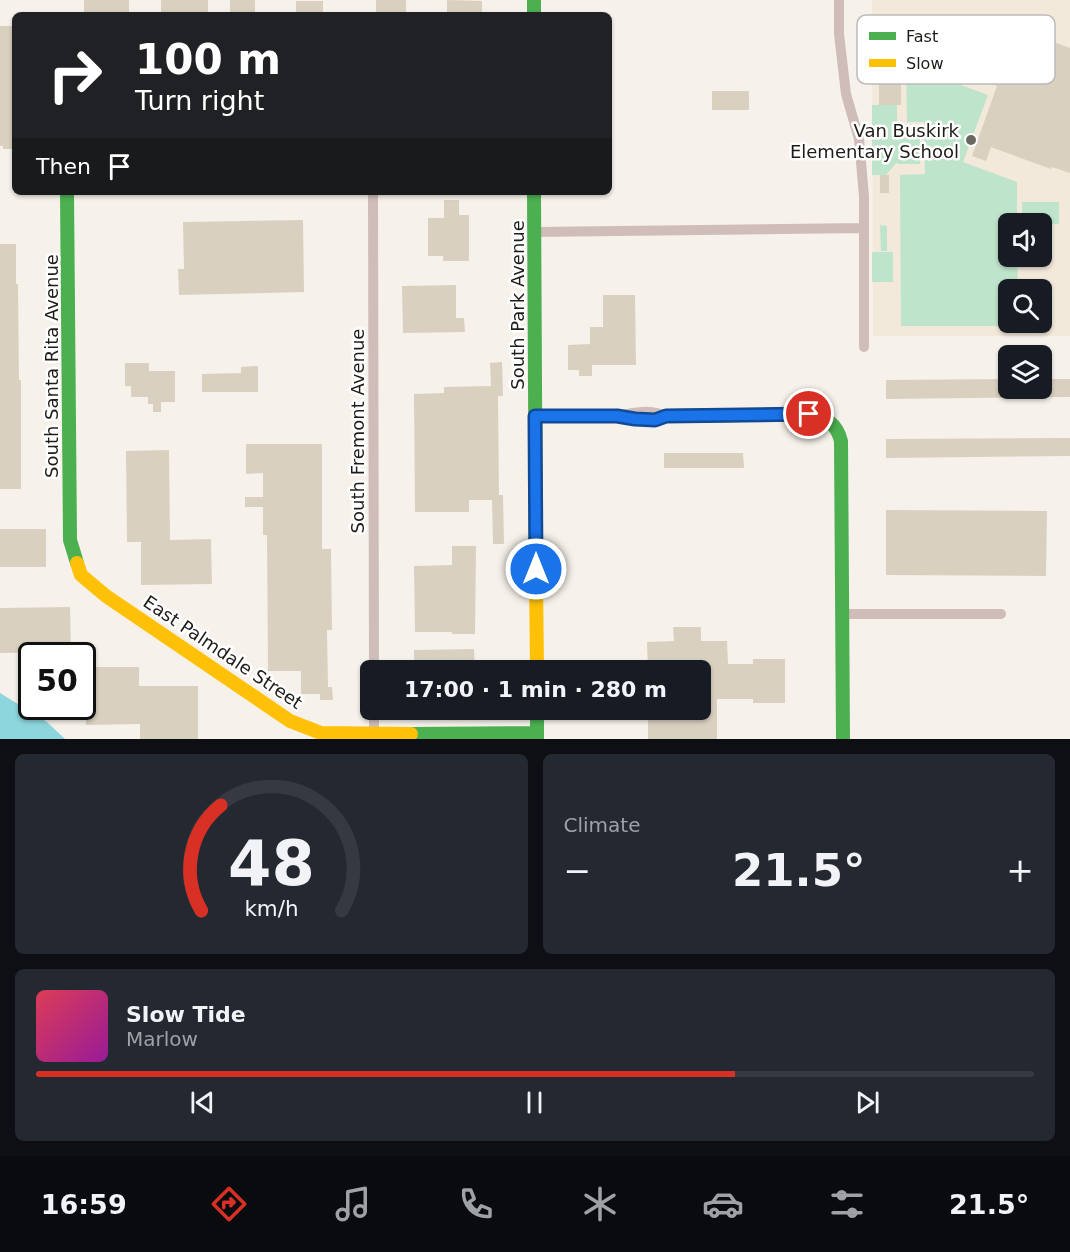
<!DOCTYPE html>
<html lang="en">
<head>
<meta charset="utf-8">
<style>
  :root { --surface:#171b24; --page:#242831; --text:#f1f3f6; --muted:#9ea1a6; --line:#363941; --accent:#d93025 }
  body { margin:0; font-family:"DejaVu Sans",sans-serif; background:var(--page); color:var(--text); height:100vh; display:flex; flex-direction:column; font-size:22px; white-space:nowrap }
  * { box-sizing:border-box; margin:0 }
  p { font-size:20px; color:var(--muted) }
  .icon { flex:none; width:33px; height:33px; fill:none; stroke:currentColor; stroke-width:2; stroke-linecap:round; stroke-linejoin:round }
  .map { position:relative; height:739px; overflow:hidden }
  .side { display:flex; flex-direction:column; gap:15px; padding:15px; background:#0d0f14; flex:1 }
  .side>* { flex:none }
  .banner { position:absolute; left:12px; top:12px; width:600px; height:183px; border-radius:9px; box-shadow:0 2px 4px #0004; background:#202124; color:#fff; overflow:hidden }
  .fabs { position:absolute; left:998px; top:213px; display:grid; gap:12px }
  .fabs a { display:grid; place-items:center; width:54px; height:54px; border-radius:9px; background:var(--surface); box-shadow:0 2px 4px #0004; font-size:30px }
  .speed { position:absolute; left:18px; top:642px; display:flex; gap:12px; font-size:30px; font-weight:700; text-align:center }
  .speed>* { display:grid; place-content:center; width:78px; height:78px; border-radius:50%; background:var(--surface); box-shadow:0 2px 4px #0004; line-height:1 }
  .speed .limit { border:3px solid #111; border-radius:9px; background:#fff; color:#111 }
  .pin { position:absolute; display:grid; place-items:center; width:51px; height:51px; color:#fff; margin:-26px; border:3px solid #fff; border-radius:50%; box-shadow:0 2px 6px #0007 }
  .me { position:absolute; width:66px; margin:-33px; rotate:0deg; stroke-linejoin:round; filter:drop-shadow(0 0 4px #0008) }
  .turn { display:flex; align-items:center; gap:21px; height:126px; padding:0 24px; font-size:27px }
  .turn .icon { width:78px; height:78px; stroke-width:2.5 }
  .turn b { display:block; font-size:42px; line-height:51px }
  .then { display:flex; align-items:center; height:57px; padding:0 24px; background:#0003; gap:12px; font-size:22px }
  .big { font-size:45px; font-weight:800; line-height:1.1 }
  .side .widget { flex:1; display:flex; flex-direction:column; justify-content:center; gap:9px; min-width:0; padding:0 21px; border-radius:9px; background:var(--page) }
  .side .dial { align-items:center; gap:0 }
  .dial svg { height:156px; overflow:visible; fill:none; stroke:var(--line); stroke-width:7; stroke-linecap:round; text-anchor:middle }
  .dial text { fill:var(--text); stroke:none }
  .song { display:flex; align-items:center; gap:18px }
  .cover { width:72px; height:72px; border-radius:9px; background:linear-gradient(135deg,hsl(350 70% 55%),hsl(300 70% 35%)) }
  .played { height:6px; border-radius:3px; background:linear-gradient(90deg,var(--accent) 70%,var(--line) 70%) }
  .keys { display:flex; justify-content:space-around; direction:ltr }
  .heat { display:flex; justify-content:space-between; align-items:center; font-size:33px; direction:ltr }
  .side .tiles { flex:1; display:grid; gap:15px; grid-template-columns:1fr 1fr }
  .widget:last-child { grid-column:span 2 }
  .trip { position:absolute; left:360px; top:660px; width:351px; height:60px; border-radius:9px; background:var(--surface); box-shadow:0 2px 4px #0004; font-weight:800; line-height:60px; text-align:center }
  .dock { display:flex; height:96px; justify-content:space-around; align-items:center; background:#090b0e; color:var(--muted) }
  .dock .icon { width:42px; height:42px }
  .dock .on { color:var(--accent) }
  .dock b { font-size:27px; color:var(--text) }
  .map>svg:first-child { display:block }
</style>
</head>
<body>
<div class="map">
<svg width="1070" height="739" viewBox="0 0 1070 739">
  <rect width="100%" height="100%" fill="#f6f2eb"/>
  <path fill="#f2e9db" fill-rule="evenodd" d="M872,0H1070V336H873ZM1008,224H1041V256H1008ZM1008,290H1041V322H1008Z"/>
  <path fill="#bee4cb" d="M906,65L988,95L963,162L1017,182V223L1008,224V256L1017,257L1018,289L1008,290V294H1006V326H901L900,175L925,174L924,122H907Z
    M872,105H897V128H920V164H897V162L886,175H872Z
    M1022,202H1059V224L1022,223Z
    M880,225L887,226V251H881Z
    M872,252H893V282H872Z"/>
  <path fill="#8dd6de" d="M0,693L47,722L65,739H0Z"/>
  <path fill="#dad0c0" d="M84,0H129V15H84Z
    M161,0H208V15H161Z
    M230,0H255V15H230Z
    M376,0H406V15H376Z
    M447,0L482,1V15H447Z
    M296,1H323V15H296Z
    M918,19L1027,58L1029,53L1044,58L1051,41L1070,48V173L1052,167L1051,169L991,147L986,161L972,156L997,86L906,54Z
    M0,26H15V149H3V146H0Z
    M879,77H901V105H879Z
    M712,91H749V110H712Z
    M880,175H889V193H880Z
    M444,200H459V215H469V261H443V256H428V218H444Z
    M303,220L304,292L179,295L178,269H184L183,222Z
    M0,244H16V284H18L19,380H21V489H0Z
    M456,285V318H464L465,332L403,333L402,286Z
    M603,295H635L636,365H592V376H579V370H568V345L590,344V327H603Z
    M502,362L503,396H498L499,495H503L504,544H493L492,500H469V512H415L414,394L444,393V387L491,386L490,363Z
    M125,363H149V371H175V402H161V412H153V404H148V397H131V386H125Z
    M258,366V392H202V374L241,373V367Z
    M1008,379V388H1041V379H1070V397L886,399V380Z
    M1070,438V456L886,458V439Z
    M246,444H322V549H331L332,630H327L328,687H332L333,700H320V694H301V671H268L267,535H263V507H245V497H263V473L246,474Z
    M169,450L170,540L211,539L212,584L141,585V542H127L126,451Z
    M664,453H743L744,468H664Z
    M886,510L1047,511L1046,576L886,575Z
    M0,529H46V567H0Z
    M452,546H476L475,634H452V632H415L414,566L452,565Z
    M70,607L71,652L0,653V608Z
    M673,627H701V641H727L728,664H753V659H785V703H753V699H717V739H648V710H700V670H648L647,642L674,641Z
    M474,649L475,670H414V650Z
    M85,667H139V686H198V739H140V724L86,725Z"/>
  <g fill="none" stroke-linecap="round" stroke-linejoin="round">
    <path stroke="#d0bdba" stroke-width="10" d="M839,0V34L846,94L859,139L864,197V347
      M373,192L374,670
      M534,232L864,228
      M535,416H617L635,419L655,420L666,416C650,409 634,412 617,416
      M842,614H1001
      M374,710V734"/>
    <path stroke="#4caf50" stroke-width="14" d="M534,0V15
      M67,192L70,540L77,563
      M534,192L536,577
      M666,416L809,414C826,417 837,424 841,441L843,739
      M537,710V739
      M411,734L537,733"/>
    <path stroke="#ffc107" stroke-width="14" d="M77,563L81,575L106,596L290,721L321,733L411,734
      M536,577L537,670"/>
  </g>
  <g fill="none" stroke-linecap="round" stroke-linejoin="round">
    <defs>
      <path id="route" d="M536,569L535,416H617L635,419L655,420L666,416L809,414"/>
    </defs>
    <use href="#route" stroke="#114b97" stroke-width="15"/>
    <use href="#route" stroke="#1a73e8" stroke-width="10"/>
  </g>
  <circle fill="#6a6761" stroke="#fff" stroke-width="2" cx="971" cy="140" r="6"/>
  <g text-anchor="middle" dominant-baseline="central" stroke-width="5" stroke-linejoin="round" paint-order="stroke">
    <g font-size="18" fill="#1f1c17" stroke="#fff" text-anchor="end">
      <text x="959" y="130">Van Buskirk<tspan x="959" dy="21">Elementary School</tspan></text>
    </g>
    <g font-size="18" fill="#1f1c17" stroke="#fff">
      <text transform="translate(517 305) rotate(-90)">South Park Avenue</text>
      <text transform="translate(51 366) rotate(-90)">South Santa Rita Avenue</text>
      <text transform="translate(357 431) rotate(-90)">South Fremont Avenue</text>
      <text transform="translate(223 652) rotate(34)">East Palmdale Street</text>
    </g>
  </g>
  <rect x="857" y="15" width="198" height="69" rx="9" fill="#fff" stroke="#bcbbb9" stroke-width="1.5"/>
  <rect x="869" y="32" width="27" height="8" fill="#4caf50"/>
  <rect x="869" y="59" width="27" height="8" fill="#ffc107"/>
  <g font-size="16" fill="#1f1c17">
    <text x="906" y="42">Fast</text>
    <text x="906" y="69">Slow</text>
  </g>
</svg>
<div class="fabs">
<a><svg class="icon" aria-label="sound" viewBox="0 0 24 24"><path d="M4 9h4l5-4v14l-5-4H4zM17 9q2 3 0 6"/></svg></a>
<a><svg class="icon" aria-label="search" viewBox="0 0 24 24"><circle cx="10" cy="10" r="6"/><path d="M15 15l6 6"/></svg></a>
<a><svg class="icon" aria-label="layers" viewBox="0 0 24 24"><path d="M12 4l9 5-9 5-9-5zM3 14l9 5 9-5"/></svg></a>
</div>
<div class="speed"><div class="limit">50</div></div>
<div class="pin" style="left:809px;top:414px;background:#d93025"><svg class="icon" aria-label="arrive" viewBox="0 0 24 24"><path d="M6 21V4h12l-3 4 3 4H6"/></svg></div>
<svg class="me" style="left:536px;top:569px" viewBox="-20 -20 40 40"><circle r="17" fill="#1a73e8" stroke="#fff" stroke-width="3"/><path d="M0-11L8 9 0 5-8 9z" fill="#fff"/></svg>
<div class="trip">17:00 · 1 min · 280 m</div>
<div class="banner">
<div class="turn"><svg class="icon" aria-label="right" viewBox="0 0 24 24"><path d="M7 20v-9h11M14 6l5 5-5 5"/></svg><div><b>100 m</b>Turn right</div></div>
<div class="then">Then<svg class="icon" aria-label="arrive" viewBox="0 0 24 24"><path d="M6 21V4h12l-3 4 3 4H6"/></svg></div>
</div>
</div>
<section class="side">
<div class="tiles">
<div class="widget dial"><svg viewBox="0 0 100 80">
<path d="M14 69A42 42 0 1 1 86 69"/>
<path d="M14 69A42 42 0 0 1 24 15" stroke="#d93025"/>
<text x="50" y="56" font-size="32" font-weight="700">48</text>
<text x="50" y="72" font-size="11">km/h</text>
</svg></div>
<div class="widget"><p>Climate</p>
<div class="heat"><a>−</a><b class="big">21.5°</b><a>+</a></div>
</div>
<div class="widget">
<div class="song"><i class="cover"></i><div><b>Slow Tide</b><p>Marlow</p></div></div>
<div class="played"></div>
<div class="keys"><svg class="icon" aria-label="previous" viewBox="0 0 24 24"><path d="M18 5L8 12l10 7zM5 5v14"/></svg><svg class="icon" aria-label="pause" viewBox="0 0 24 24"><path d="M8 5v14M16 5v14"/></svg><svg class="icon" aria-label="next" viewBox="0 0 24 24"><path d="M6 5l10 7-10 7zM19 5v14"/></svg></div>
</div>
</div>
</section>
<nav class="dock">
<b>16:59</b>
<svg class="icon on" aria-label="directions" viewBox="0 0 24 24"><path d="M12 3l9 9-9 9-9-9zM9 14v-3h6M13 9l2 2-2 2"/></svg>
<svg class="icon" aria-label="music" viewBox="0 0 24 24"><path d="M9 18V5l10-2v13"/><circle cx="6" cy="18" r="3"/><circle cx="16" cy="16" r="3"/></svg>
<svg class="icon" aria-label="phone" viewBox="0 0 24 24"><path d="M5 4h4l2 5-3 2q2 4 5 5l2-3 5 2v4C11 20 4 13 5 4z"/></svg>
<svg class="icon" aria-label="climate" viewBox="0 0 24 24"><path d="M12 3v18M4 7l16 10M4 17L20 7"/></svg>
<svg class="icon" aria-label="car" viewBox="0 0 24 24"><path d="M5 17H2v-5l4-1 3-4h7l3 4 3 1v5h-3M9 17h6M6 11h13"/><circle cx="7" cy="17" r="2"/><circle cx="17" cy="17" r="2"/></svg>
<svg class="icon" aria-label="filters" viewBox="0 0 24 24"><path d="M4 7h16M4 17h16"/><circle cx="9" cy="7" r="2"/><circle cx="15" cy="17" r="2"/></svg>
<b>21.5°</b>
</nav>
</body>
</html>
